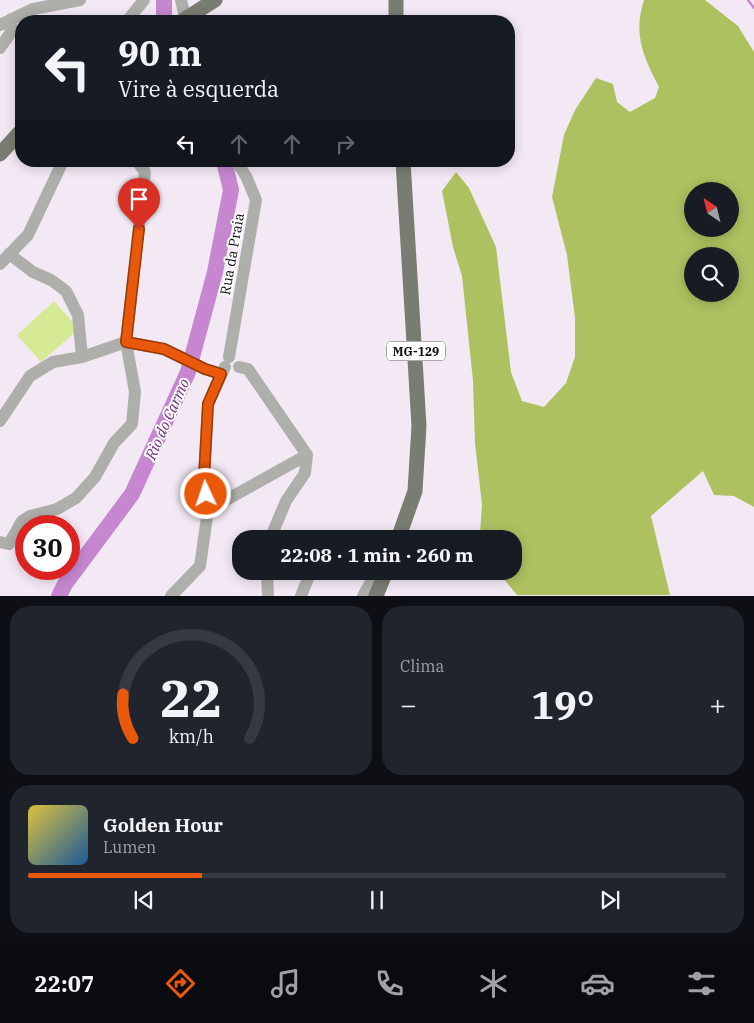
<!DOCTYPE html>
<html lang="pt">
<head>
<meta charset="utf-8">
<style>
  :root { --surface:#171b24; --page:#20242c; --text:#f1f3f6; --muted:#9ea1a6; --line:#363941; --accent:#ea580c }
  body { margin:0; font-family:"IBM Plex Serif",serif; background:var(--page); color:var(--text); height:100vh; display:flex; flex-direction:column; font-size:19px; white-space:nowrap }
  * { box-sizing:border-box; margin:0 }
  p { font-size:16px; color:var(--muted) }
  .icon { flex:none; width:28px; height:28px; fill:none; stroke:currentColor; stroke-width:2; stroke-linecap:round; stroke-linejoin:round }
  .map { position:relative; height:596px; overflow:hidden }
  .drawer { display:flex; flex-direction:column; gap:10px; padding:10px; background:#0d0f14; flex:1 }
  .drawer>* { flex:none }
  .guide { position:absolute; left:15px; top:15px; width:500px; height:152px; border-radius:20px; box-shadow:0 2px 12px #0003; background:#171b24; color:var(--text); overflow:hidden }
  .needle { width:32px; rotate:325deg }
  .controls { position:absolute; left:684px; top:182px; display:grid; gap:10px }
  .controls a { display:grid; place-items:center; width:55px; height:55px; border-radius:50%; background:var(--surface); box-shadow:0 2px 12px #0003; font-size:25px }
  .speed { position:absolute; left:15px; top:515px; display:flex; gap:10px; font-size:25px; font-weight:700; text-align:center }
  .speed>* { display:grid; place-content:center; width:65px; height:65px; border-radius:50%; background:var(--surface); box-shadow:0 2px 12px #0003; line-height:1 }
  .speed .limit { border:8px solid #d22; background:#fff; color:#111 }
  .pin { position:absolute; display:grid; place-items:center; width:42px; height:42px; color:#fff; margin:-51px -21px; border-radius:50% 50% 50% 0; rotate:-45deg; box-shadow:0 0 5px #0007 }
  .pin .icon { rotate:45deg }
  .me { position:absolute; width:55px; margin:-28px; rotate:357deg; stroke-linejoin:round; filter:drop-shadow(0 0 4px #0008) }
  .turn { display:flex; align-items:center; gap:18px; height:105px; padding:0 20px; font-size:22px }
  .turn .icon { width:65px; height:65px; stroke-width:2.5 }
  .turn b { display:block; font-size:35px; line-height:42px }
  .lanes { display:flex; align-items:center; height:48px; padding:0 20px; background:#0003; justify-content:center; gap:25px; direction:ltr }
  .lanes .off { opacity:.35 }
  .big { font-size:38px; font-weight:700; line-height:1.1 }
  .drawer .widget { flex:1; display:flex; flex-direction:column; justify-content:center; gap:8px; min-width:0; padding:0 18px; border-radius:20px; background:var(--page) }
  .drawer .dial { align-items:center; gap:0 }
  .dial svg { height:130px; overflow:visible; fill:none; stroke:var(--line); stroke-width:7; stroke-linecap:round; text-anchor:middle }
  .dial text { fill:var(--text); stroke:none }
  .song { display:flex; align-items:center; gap:15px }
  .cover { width:60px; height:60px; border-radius:8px; background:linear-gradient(135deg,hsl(50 70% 55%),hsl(210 70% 35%)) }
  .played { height:5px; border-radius:2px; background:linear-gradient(90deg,var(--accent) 25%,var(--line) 25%) }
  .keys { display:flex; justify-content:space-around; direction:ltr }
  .heat { display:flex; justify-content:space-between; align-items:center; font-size:28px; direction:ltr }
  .drawer .tiles { flex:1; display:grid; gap:10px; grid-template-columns:1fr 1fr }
  .widget:last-child { grid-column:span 2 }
  .trip { position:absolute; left:232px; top:530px; width:290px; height:50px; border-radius:20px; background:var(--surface); box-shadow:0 2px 12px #0003; font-weight:700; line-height:50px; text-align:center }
  .dock { display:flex; height:80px; justify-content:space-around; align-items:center; background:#090b0e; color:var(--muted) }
  .dock .icon { width:35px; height:35px }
  .dock .current { color:var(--accent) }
  .dock b { font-size:22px; color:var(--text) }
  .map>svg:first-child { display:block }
</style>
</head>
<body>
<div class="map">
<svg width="754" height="596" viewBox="0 0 754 596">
  <rect width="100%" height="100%" fill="#f3e9f5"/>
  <path fill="#d6e995" d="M54,301L79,329L41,362L17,335Z"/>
  <path fill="#adc160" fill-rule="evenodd" d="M644,0H705L738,26L754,52V507L734,496L714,495L703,471L651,516L670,595H517L497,571H514V539H482L480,534L482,505L475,443L473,381L462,276L453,247L442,191L456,172L469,188L496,247L511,372L522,401L544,407L566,383L575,357V318L567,255L552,197L564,135L575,110L596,78L613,84L617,102L630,112L655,98L659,87C643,56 633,35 644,0ZM692,191H730V229H692ZM692,256H730V294H692Z"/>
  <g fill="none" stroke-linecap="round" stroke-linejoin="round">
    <path stroke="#c687d0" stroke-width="2.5" d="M748,0L754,8"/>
    <path stroke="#c687d0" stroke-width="16" d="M164,0V21
      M59,596L65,584L132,494L188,372L215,272L231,190L224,161"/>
    <path stroke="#aeafaa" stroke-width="12" d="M181,0L186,21
      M127,21L144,0
      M0,25L33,9L80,0
      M0,48L11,32V19
      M9,254L33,272L51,280L66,291L78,315L82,357
      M0,264L28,235L63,161
      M229,357L256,200L246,176L236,161
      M239,367L248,369L307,455
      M0,421L30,376L53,362L82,357L126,342L145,172L137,161
      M208,510L307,455
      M270,539L286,501L305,473L307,455
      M0,542L9,544L22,521L30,516L57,509L76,498L95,477L114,443L132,424L135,392L126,342L164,349L205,369L221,374
      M267,571L268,596
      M171,596L200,566L208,510L204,478L208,404L225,367
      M301,596L311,571
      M363,596L377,571"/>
    <path stroke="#797c71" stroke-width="15" d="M396,21V0
      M0,154L21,131
      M398,539L415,491L419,426L403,161
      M376,596L386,571"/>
    <path stroke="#797c71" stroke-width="15" d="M182,21L215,0"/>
  </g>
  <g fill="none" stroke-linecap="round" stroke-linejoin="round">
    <defs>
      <path id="route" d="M139,229L126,342L164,349L205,369L221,374L208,404L204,478L206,494"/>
    </defs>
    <use href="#route" stroke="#983908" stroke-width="12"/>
    <use href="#route" stroke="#ea580c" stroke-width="9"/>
  </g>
  <g text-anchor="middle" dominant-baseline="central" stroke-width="4" stroke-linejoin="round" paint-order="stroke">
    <rect fill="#fff" stroke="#59575a" stroke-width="1" x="387" y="341.5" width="58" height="19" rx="4"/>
    <g font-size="12" font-weight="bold" fill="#120f13">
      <text x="416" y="351">MG-129</text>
    </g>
    <g font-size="14" fill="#120f13" stroke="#fff">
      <text transform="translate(232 254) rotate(-80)">Rua da Praia</text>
    </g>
    <g font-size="15" font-style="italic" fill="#70247d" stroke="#fff">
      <text transform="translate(167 419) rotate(-66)">Rio do Carmo</text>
    </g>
  </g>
</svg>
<div class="controls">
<a><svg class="needle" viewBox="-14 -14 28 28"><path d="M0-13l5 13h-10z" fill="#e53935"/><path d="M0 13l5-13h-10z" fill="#9ea1a6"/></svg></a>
<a><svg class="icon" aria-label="search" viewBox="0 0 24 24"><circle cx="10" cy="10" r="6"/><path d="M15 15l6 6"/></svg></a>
</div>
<div class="speed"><div class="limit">30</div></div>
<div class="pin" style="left:139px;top:229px;background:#d93025"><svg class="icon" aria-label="arrive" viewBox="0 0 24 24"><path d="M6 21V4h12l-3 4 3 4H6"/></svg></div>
<svg class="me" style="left:206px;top:494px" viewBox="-20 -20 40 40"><circle r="17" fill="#ea580c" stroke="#fff" stroke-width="3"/><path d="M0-11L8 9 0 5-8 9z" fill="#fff"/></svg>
<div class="trip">22:08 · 1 min · 260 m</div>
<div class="guide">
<div class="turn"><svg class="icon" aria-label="left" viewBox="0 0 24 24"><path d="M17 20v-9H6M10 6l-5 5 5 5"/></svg><div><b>90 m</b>Vire à esquerda</div></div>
<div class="lanes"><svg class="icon" aria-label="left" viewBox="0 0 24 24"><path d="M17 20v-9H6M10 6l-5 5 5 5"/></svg><svg class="icon off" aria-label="ahead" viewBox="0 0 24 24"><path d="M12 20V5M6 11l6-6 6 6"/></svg><svg class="icon off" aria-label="ahead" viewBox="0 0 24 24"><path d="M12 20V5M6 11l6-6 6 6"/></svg><svg class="icon off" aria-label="right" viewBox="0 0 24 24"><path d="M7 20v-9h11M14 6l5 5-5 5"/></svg></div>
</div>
</div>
<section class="drawer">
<div class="tiles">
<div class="widget dial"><svg viewBox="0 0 100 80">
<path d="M14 69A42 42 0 1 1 86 69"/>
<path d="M14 69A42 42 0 0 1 8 42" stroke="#ea580c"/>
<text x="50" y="56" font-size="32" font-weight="700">22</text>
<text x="50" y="72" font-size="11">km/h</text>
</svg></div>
<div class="widget"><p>Clima</p>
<div class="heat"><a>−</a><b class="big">19°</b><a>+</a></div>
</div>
<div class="widget">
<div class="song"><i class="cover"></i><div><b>Golden Hour</b><p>Lumen</p></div></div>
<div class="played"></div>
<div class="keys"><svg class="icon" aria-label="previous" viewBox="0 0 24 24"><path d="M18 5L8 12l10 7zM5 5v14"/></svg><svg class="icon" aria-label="pause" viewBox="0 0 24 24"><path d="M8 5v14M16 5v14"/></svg><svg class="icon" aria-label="next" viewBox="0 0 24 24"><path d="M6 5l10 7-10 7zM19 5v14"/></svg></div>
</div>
</div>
</section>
<nav class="dock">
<b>22:07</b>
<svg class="icon current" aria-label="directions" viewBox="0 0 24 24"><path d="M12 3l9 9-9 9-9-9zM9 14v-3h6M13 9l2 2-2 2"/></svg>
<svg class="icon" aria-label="music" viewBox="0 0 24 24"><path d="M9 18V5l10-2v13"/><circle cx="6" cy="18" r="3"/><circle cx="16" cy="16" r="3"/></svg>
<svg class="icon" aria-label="phone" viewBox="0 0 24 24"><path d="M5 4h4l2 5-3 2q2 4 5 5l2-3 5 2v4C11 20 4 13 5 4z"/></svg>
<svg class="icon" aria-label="climate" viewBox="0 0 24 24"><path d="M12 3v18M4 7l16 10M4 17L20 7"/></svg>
<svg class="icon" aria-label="car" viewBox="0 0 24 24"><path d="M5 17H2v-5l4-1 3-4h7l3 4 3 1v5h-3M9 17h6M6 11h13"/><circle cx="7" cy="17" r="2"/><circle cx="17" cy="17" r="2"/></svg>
<svg class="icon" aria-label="filters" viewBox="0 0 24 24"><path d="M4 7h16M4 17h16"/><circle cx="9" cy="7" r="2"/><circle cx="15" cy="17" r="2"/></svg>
</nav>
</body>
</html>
